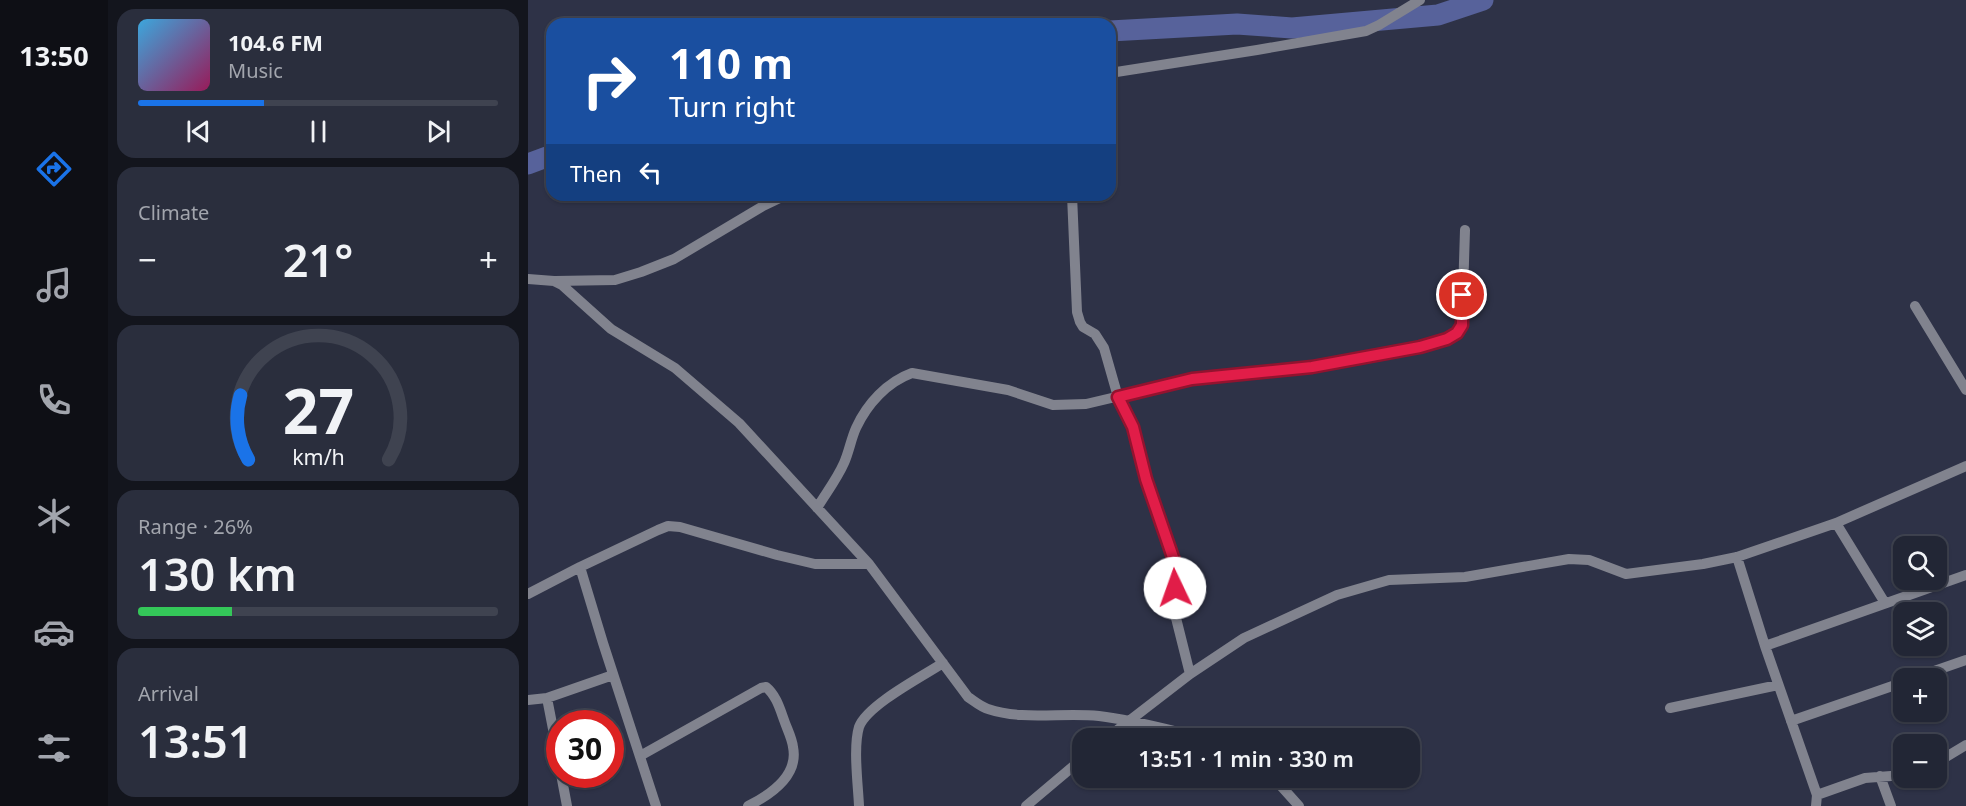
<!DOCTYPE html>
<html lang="en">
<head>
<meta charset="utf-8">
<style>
  :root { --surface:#222635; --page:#2a2e3d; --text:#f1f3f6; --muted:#a2a5ad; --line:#3f4350; --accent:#1a73e8 }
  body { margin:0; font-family:"Noto Sans",sans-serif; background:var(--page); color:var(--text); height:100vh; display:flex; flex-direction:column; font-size:22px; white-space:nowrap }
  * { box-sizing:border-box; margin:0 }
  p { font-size:20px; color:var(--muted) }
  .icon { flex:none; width:33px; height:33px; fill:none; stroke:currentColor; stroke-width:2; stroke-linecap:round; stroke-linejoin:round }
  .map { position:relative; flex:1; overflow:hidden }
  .side { display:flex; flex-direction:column; gap:9px; padding:9px; background:#13151d; width:420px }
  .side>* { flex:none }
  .hud { position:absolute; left:18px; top:18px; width:570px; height:183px; border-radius:18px; box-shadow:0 2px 4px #0004,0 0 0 2px var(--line); background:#1a4fa0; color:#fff; overflow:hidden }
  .controls { position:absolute; left:1365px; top:536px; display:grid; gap:12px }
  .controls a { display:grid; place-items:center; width:54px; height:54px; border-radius:12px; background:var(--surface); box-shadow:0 2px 4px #0004,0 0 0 2px var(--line); font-size:30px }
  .speed { position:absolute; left:18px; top:710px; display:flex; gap:12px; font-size:30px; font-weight:700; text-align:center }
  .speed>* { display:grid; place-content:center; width:78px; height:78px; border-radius:50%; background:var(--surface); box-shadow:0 2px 4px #0004,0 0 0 2px var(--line); line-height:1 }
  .speed .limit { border:9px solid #d22; background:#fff; color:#111 }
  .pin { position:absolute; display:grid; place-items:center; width:51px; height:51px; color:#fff; margin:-26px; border:3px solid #fff; border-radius:50%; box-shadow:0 2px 6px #0007 }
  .me { position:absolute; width:66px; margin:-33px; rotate:357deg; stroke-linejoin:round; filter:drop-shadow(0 0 4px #0008) }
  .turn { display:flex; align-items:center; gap:21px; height:126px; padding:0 24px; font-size:27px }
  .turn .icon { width:78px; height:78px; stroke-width:2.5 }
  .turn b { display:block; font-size:42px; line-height:51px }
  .then { display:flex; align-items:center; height:57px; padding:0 24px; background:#0003; gap:12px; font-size:22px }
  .big { font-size:45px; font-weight:600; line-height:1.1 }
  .side .widget { flex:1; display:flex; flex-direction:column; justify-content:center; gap:9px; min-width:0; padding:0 21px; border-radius:18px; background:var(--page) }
  .side .dial { align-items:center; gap:0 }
  .dial svg { height:156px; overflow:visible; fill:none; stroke:var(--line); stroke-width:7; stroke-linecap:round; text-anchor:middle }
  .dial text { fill:var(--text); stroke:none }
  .song { display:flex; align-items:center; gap:18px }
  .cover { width:72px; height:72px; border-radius:9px; background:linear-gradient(135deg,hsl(200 70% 55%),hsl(330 70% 35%)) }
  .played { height:6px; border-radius:3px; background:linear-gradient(90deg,var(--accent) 35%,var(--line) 35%) }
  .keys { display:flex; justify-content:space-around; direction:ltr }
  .heat { display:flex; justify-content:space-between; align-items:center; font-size:33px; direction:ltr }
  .charge { height:9px; border-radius:4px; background:linear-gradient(90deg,#34c759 26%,var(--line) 0) }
  .trip { position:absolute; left:544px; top:728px; width:348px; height:60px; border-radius:18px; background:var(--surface); box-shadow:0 2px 4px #0004,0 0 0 2px var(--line); font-weight:600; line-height:60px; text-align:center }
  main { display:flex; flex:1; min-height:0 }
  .menu { display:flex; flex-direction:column; width:108px; justify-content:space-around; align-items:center; background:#0e0f15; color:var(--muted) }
  .menu .icon { width:42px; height:42px }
  .menu .on { color:var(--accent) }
  .menu b { font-size:27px; color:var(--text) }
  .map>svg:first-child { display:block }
</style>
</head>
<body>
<main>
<nav class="menu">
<b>13:50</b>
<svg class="icon on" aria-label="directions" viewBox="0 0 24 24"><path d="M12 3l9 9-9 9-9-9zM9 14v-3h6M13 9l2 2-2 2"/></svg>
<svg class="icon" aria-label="music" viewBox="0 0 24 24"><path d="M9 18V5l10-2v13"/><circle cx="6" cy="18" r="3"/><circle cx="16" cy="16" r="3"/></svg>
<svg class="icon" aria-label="phone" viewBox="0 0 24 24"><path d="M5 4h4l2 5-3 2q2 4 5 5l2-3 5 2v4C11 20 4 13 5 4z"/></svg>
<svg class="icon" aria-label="climate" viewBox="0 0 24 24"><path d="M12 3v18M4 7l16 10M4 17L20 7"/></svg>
<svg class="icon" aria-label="car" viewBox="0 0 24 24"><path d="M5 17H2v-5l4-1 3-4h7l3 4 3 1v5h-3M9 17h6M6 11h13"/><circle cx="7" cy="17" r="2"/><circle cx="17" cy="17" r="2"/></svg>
<svg class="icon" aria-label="filters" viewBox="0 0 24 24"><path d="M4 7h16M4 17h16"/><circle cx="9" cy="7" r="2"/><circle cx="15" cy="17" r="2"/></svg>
</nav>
<section class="side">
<div class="widget">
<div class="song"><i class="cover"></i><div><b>104.6 FM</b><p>Music</p></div></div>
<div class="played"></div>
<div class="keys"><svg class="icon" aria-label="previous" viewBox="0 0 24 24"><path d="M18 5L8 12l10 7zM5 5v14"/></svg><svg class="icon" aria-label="pause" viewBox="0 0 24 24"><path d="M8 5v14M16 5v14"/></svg><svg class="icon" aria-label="next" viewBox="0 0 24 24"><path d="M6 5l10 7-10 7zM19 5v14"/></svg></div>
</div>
<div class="widget"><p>Climate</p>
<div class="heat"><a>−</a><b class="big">21°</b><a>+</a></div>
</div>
<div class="widget dial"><svg viewBox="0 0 100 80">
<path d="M14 69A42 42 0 1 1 86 69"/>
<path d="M14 69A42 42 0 0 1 10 36" stroke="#1a73e8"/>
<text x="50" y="56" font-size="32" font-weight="700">27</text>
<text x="50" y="72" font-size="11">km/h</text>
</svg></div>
<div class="widget"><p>Range · 26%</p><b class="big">130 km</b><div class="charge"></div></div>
<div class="widget"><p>Arrival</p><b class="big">13:51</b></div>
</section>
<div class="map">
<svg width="1438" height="806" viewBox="0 0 1438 806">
  <rect width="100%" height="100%" fill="#2e3247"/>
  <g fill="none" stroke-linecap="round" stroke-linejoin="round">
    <path stroke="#57629b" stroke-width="21" d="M582,31L709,24L764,28L910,15L955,0
      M0,164L24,155"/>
    <path stroke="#81838e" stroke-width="10" d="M582,73L729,50L838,31L851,25L892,0
      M544,195L549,312L552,322L555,327L567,334L576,348L590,397L605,427L619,479L649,569C651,583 645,596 646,610L662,674
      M0,279L26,281L34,285L83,329L147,368L211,423L341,564L440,697C446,701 453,707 460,709C496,721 534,712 571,716C606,720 641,730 675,738
      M27,281L87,280L113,272L146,259L235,206L258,195
      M1387,306L1438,390
      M289,508C298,493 309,479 316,463C321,452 323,439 328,428C339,404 359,382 384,373L480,390L525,405L558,404L664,379L784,367L893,347L919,339L929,333L934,325L937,230
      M1308,523L1357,603
      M1209,557L1237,646L1289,795L1288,806
      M52,567L75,643L128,806
      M0,594L52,567L130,530L140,526L152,527L249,555L287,564H341
      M1237,646L1438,575
      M1386,678L1438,660
      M19,698L32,765
      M0,700L19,698L85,675
      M1142,708L1250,685
      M1263,721L1376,682
      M579,738L662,674L716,638L809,595L861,580L937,577L1041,559L1061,560L1098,574L1175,564L1209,557L1308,523L1438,466
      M112,756L233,688L238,687C248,695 252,709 256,720C259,729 264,738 265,747C271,776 242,795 220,806
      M1408,763L1438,745
      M33,774L39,806
      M1352,776L1363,806
      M745,777L771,806
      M1289,795L1337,778L1376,775
      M331,806C330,784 325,747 331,727C339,705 395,676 415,663
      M498,806L555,758"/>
  </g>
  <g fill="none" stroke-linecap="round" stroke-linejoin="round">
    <defs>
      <path id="route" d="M647,588L650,577L649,569L618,479L605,427L590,397L664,379L784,367L892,347L919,339L929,333L934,325V295"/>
    </defs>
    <use href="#route" stroke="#92132f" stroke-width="15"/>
    <use href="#route" stroke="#e11d48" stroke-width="10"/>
  </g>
</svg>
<div class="controls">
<a><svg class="icon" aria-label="search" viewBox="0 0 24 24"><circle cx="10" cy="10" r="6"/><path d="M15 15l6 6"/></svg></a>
<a><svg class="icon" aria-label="layers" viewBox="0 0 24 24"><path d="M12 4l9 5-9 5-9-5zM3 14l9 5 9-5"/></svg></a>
<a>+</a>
<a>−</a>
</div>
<div class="speed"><div class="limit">30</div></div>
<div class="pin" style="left:934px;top:295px;background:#d93025"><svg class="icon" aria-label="arrive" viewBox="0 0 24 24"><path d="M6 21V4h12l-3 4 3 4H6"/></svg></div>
<svg class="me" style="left:647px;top:588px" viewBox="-20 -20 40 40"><circle r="19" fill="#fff"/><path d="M0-13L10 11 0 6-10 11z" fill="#e11d48"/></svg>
<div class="trip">13:51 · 1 min · 330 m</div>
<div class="hud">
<div class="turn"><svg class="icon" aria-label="right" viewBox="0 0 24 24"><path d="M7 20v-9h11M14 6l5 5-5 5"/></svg><div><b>110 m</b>Turn right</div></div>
<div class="then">Then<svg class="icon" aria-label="left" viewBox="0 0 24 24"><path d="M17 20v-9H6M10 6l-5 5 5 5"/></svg></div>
</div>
</div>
</main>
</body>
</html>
